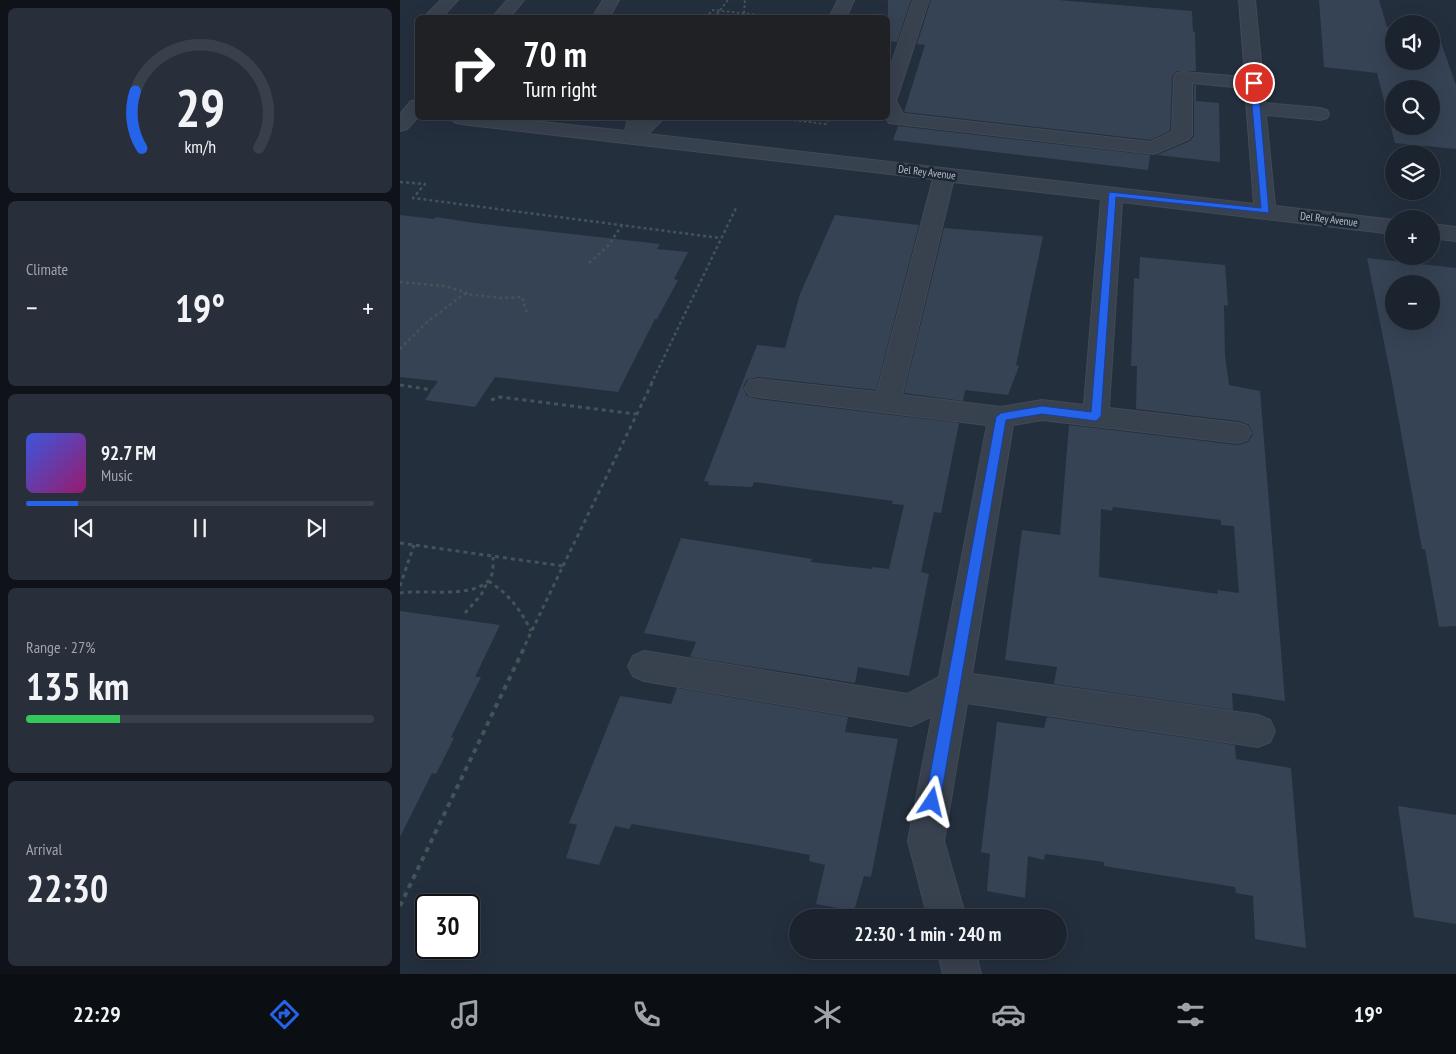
<!DOCTYPE html>
<html lang="en">
<head>
<meta charset="utf-8">
<style>
  :root { --surface:#1b232e; --page:#282f3a; --text:#f1f3f6; --muted:#a0a4aa; --line:#39404a; --accent:#2563eb }
  body { margin:0; font-family:"PT Sans Narrow",sans-serif; background:var(--page); color:var(--text); height:100vh; display:flex; flex-direction:column; font-size:19px; white-space:nowrap }
  * { box-sizing:border-box; margin:0 }
  p { font-size:16px; color:var(--muted) }
  .icon { flex:none; width:28px; height:28px; fill:none; stroke:currentColor; stroke-width:2; stroke-linecap:round; stroke-linejoin:round }
  .map { position:relative; flex:1; overflow:hidden }
  .side { display:flex; flex-direction:column; gap:8px; padding:8px; background:#0f1319; width:400px }
  .side>* { flex:none }
  .guide { position:absolute; left:15px; top:15px; width:475px; height:105px; border-radius:8px; box-shadow:0 5px 20px #0002,0 0 0 1px var(--line); background:#202124; color:#fff; overflow:hidden }
  .buttons { position:absolute; left:985px; top:15px; display:grid; gap:10px }
  .buttons a { display:grid; place-items:center; width:55px; height:55px; border-radius:50%; background:var(--surface); box-shadow:0 5px 20px #0002,0 0 0 1px var(--line); font-size:25px }
  .speed { position:absolute; left:15px; top:894px; display:flex; gap:10px; font-size:25px; font-weight:700; text-align:center }
  .speed>* { display:grid; place-content:center; width:65px; height:65px; border-radius:50%; background:var(--surface); box-shadow:0 5px 20px #0002,0 0 0 1px var(--line); line-height:1 }
  .speed .limit { border:2px solid #111; border-radius:8px; background:#fff; color:#111 }
  .pin { position:absolute; display:grid; place-items:center; width:42px; height:42px; color:#fff; margin:-21px; border:2px solid #fff; border-radius:50%; box-shadow:0 1px 5px #0007 }
  .me { position:absolute; width:55px; margin:-28px; rotate:10deg; stroke-linejoin:round; filter:drop-shadow(0 0 4px #0008) }
  .turn { display:flex; align-items:center; gap:18px; height:105px; padding:0 25px; font-size:22px }
  .turn .icon { width:65px; height:65px; stroke-width:2.5 }
  .turn b { display:block; font-size:35px; line-height:42px }
  .big { font-size:38px; font-weight:800; line-height:1.1 }
  .side .tile { flex:1; display:flex; flex-direction:column; justify-content:center; gap:8px; min-width:0; padding:0 18px; border-radius:8px; background:var(--page) }
  .side .dial { align-items:center; gap:0 }
  .dial svg { height:130px; overflow:visible; fill:none; stroke:var(--line); stroke-width:7; stroke-linecap:round; text-anchor:middle }
  .dial text { fill:var(--text); stroke:none }
  .song { display:flex; align-items:center; gap:15px }
  .cover { width:60px; height:60px; border-radius:8px; background:linear-gradient(135deg,hsl(230 70% 55%),hsl(320 70% 35%)) }
  .played { height:5px; border-radius:2px; background:linear-gradient(90deg,var(--accent) 15%,var(--line) 15%) }
  .keys { display:flex; justify-content:space-around; direction:ltr }
  .heat { display:flex; justify-content:space-between; align-items:center; font-size:28px; direction:ltr }
  .charge { height:8px; border-radius:4px; background:linear-gradient(90deg,#34c759 27%,var(--line) 0) }
  .trip { position:absolute; left:389px; top:909px; width:278px; height:50px; border-radius:25px; background:var(--surface); box-shadow:0 5px 20px #0002,0 0 0 1px var(--line); font-weight:800; line-height:50px; text-align:center }
  .tabs { display:flex; height:80px; justify-content:space-around; align-items:center; background:#0b0e12; color:var(--muted) }
  .tabs .icon { width:35px; height:35px }
  .tabs .active { color:var(--accent) }
  .tabs b { font-size:22px; color:var(--text) }
  main { display:flex; flex:1; min-height:0 }
  .map>svg:first-child { display:block }
</style>
</head>
<body>
<main>
<section class="side">
<div class="tile dial"><svg viewBox="0 0 100 80">
<path d="M14 69A42 42 0 1 1 86 69"/>
<path d="M14 69A42 42 0 0 1 10 34" stroke="#2563eb"/>
<text x="50" y="56" font-size="32" font-weight="700">29</text>
<text x="50" y="72" font-size="11">km/h</text>
</svg></div>
<div class="tile"><p>Climate</p>
<div class="heat"><a>−</a><b class="big">19°</b><a>+</a></div>
</div>
<div class="tile">
<div class="song"><i class="cover"></i><div><b>92.7 FM</b><p>Music</p></div></div>
<div class="played"></div>
<div class="keys"><svg class="icon" aria-label="previous" viewBox="0 0 24 24"><path d="M18 5L8 12l10 7zM5 5v14"/></svg><svg class="icon" aria-label="pause" viewBox="0 0 24 24"><path d="M8 5v14M16 5v14"/></svg><svg class="icon" aria-label="next" viewBox="0 0 24 24"><path d="M6 5l10 7-10 7zM19 5v14"/></svg></div>
</div>
<div class="tile"><p>Range · 27%</p><b class="big">135 km</b><div class="charge"></div></div>
<div class="tile"><p>Arrival</p><b class="big">22:30</b></div>
</section>
<div class="map">
<svg width="1056" height="974" viewBox="0 0 1056 974">
  <rect width="100%" height="100%" fill="#242f3e"/>
  <path fill="#364354" fill-rule="evenodd" d="M488,0H511L497,42L488,41Z
    M531,0H658L792,11L793,31L795,32L796,71H777L772,76L770,131L751,140L504,112L525,45L517,44Z
    M919,0H979L987,27H994V61H1031V30L1037,31L1056,85V149L995,143L977,73L924,67ZM994,89H1031V126H994Z
    M794,85H796V101L819,103L820,162L757,155L790,141L794,136Z
    M498,126L750,155L748,170L493,140Z
    M0,215L34,219L36,217L75,223L260,244L257,249L288,252L274,279L278,280L257,319H255L218,392L95,377L75,407L25,400L38,381L0,377Z
    M435,215L519,225L476,390L358,377L347,380L343,387L347,396L358,399L559,423L541,513L534,512L521,572L529,574L509,676L458,667L455,683L290,657L296,642L244,633L281,538L412,559L411,562L472,569L473,567L489,569L504,505L492,504L493,501L354,482L352,487L308,485L309,482L304,481L357,345L385,348L400,294Z
    M544,228L643,236L616,365L619,366L608,395L565,390L563,401L504,393Z
    M740,257L825,265L828,306L824,305L825,355L829,385L860,391L885,701L832,693L833,710L654,684L657,667L605,660L622,530L660,535L669,425L838,445L848,442L853,434L849,425L838,421L736,409L737,366H731L734,278L739,279ZM713,507L821,520V525L834,526L839,593L817,590L818,594L699,577L701,509L712,511Z
    M967,258L1056,268V626L1039,627L1025,549H1022L991,377ZM994,284H1031V321H994Z
    M0,611L100,625L75,677H81L51,737L54,738L36,774L32,773L0,837Z
    M277,688L448,717L445,732L498,739L471,877L464,876L454,911L416,904L425,865L409,861L410,855L362,846L232,824L229,829L215,826L199,865L166,858L177,825L169,823L220,696L271,704Z
    M647,717L835,745L836,759L891,768L906,948L855,939L853,896L836,893L835,887L704,866V862L645,854L644,860L628,856L625,898L587,891L590,854L581,852L597,722L644,728Z
    M998,806L1056,815V924L1014,917Z"/>
  <g fill="none" stroke-linecap="round" stroke-linejoin="round">
    <defs>
      <path id="minor" d="M41,0H58L41,18H23Z
        M107,0H124L109,18H92Z
        M203,0H219L209,18H192Z
        M438,0H454L446,18H429Z
        M513,0H529L496,101L503,114L751,142L772,132L774,77L777,73L783,72L845,77L839,0H855L865,103L920,108L927,110L929,114L927,118L920,120L866,115L875,206L994,220V234L722,202L709,408L838,423L847,426L851,433L847,440L838,443L642,420L613,425L572,674L858,715L870,720L875,731L870,742L858,747L567,703L544,841L566,918H528L508,841L532,716L511,726L244,681L233,676L228,666L233,656L244,651L508,694L539,677L587,425L358,397L349,395L345,388L349,381L358,379L477,392L533,179L61,124L54,122L51,118H106L225,131L228,118H264L248,134L854,204L845,88L792,83V135L789,139L754,154L489,123L486,118H488V74ZM553,182L701,199L684,405L642,400L601,407L502,395Z
        M18,100V117L7,129L0,131V114L11,101Z
        M1031,224L1056,227V241L1031,238Z
        M537,950H575L581,974H543Z"/>
    </defs>
    <use href="#minor" stroke="#414a57" stroke-width="2"/>
    <path stroke="#3f5557" stroke-width="2" stroke-dasharray="2.5 2.5" stroke-linecap="butt" d="M344,13L345,0
      M235,15L267,18
      M306,18L312,10L388,18
      M314,18L328,0
      M374,118L426,124L429,118"/>
    <path stroke="#3f5557" stroke-width="2.5" stroke-dasharray="3 3" stroke-linecap="butt" d="M0,182L25,184L13,198L320,238
      M189,263L208,246L222,225
      M0,282L45,286L70,294
      M0,349L27,322L64,294L102,298L122,297L127,313
      M251,384L336,208"/>
    <path stroke="#3f5557" stroke-width="3" stroke-dasharray="4 4" stroke-linecap="butt" d="M0,385L32,390
      M91,400L100,397L236,414
      M0,543L163,566L124,647
      M163,566L252,383
      M0,586L14,545
      M0,593C23,589 72,599 89,580C94,574 93,564 93,557
      M65,613L81,595L88,581C108,593 121,610 131,631"/>
    <path stroke="#3f5557" stroke-width="4" stroke-dasharray="5 5" stroke-linecap="butt" d="M0,906L125,646"/>
    <use href="#minor" fill="#38414e" fill-rule="evenodd"/>
  </g>
  <path fill="#2563eb" stroke="#184099" d="M854,80L858,83L869,213L716,197L701,416L696,421L642,414L606,420L540,802L538,807L532,809L527,807L525,802L596,417L601,413L642,406L691,412L709,192L861,208L850,83Z"/>
  <g text-anchor="middle" dominant-baseline="central" stroke-width="5" stroke-linejoin="round" paint-order="stroke">
    <g font-size="11" fill="#b4bcc9" stroke="#1d2633">
      <text transform="translate(527 172) rotate(7)">Del Rey Avenue</text>
      <text transform="translate(929 219) rotate(7)">Del Rey Avenue</text>
    </g>
  </g>
</svg>
<div class="buttons">
<a><svg class="icon" aria-label="sound" viewBox="0 0 24 24"><path d="M4 9h4l5-4v14l-5-4H4zM17 9q2 3 0 6"/></svg></a>
<a><svg class="icon" aria-label="search" viewBox="0 0 24 24"><circle cx="10" cy="10" r="6"/><path d="M15 15l6 6"/></svg></a>
<a><svg class="icon" aria-label="layers" viewBox="0 0 24 24"><path d="M12 4l9 5-9 5-9-5zM3 14l9 5 9-5"/></svg></a>
<a>+</a>
<a>−</a>
</div>
<div class="speed"><div class="limit">30</div></div>
<div class="pin" style="left:854px;top:83px;background:#d93025"><svg class="icon" aria-label="arrive" viewBox="0 0 24 24"><path d="M6 21V4h12l-3 4 3 4H6"/></svg></div>
<svg class="me" style="left:532px;top:802px" viewBox="-20 -20 40 40"><path d="M0-17L14 15 0 8-14 15z" fill="#2563eb" stroke="#fff" stroke-width="4"/></svg>
<div class="trip">22:30 · 1 min · 240 m</div>
<div class="guide">
<div class="turn"><svg class="icon" aria-label="right" viewBox="0 0 24 24"><path d="M7 20v-9h11M14 6l5 5-5 5"/></svg><div><b>70 m</b>Turn right</div></div>
</div>
</div>
</main>
<nav class="tabs">
<b>22:29</b>
<svg class="icon active" aria-label="directions" viewBox="0 0 24 24"><path d="M12 3l9 9-9 9-9-9zM9 14v-3h6M13 9l2 2-2 2"/></svg>
<svg class="icon" aria-label="music" viewBox="0 0 24 24"><path d="M9 18V5l10-2v13"/><circle cx="6" cy="18" r="3"/><circle cx="16" cy="16" r="3"/></svg>
<svg class="icon" aria-label="phone" viewBox="0 0 24 24"><path d="M5 4h4l2 5-3 2q2 4 5 5l2-3 5 2v4C11 20 4 13 5 4z"/></svg>
<svg class="icon" aria-label="climate" viewBox="0 0 24 24"><path d="M12 3v18M4 7l16 10M4 17L20 7"/></svg>
<svg class="icon" aria-label="car" viewBox="0 0 24 24"><path d="M5 17H2v-5l4-1 3-4h7l3 4 3 1v5h-3M9 17h6M6 11h13"/><circle cx="7" cy="17" r="2"/><circle cx="17" cy="17" r="2"/></svg>
<svg class="icon" aria-label="filters" viewBox="0 0 24 24"><path d="M4 7h16M4 17h16"/><circle cx="9" cy="7" r="2"/><circle cx="15" cy="17" r="2"/></svg>
<b>19°</b>
</nav>
</body>
</html>
